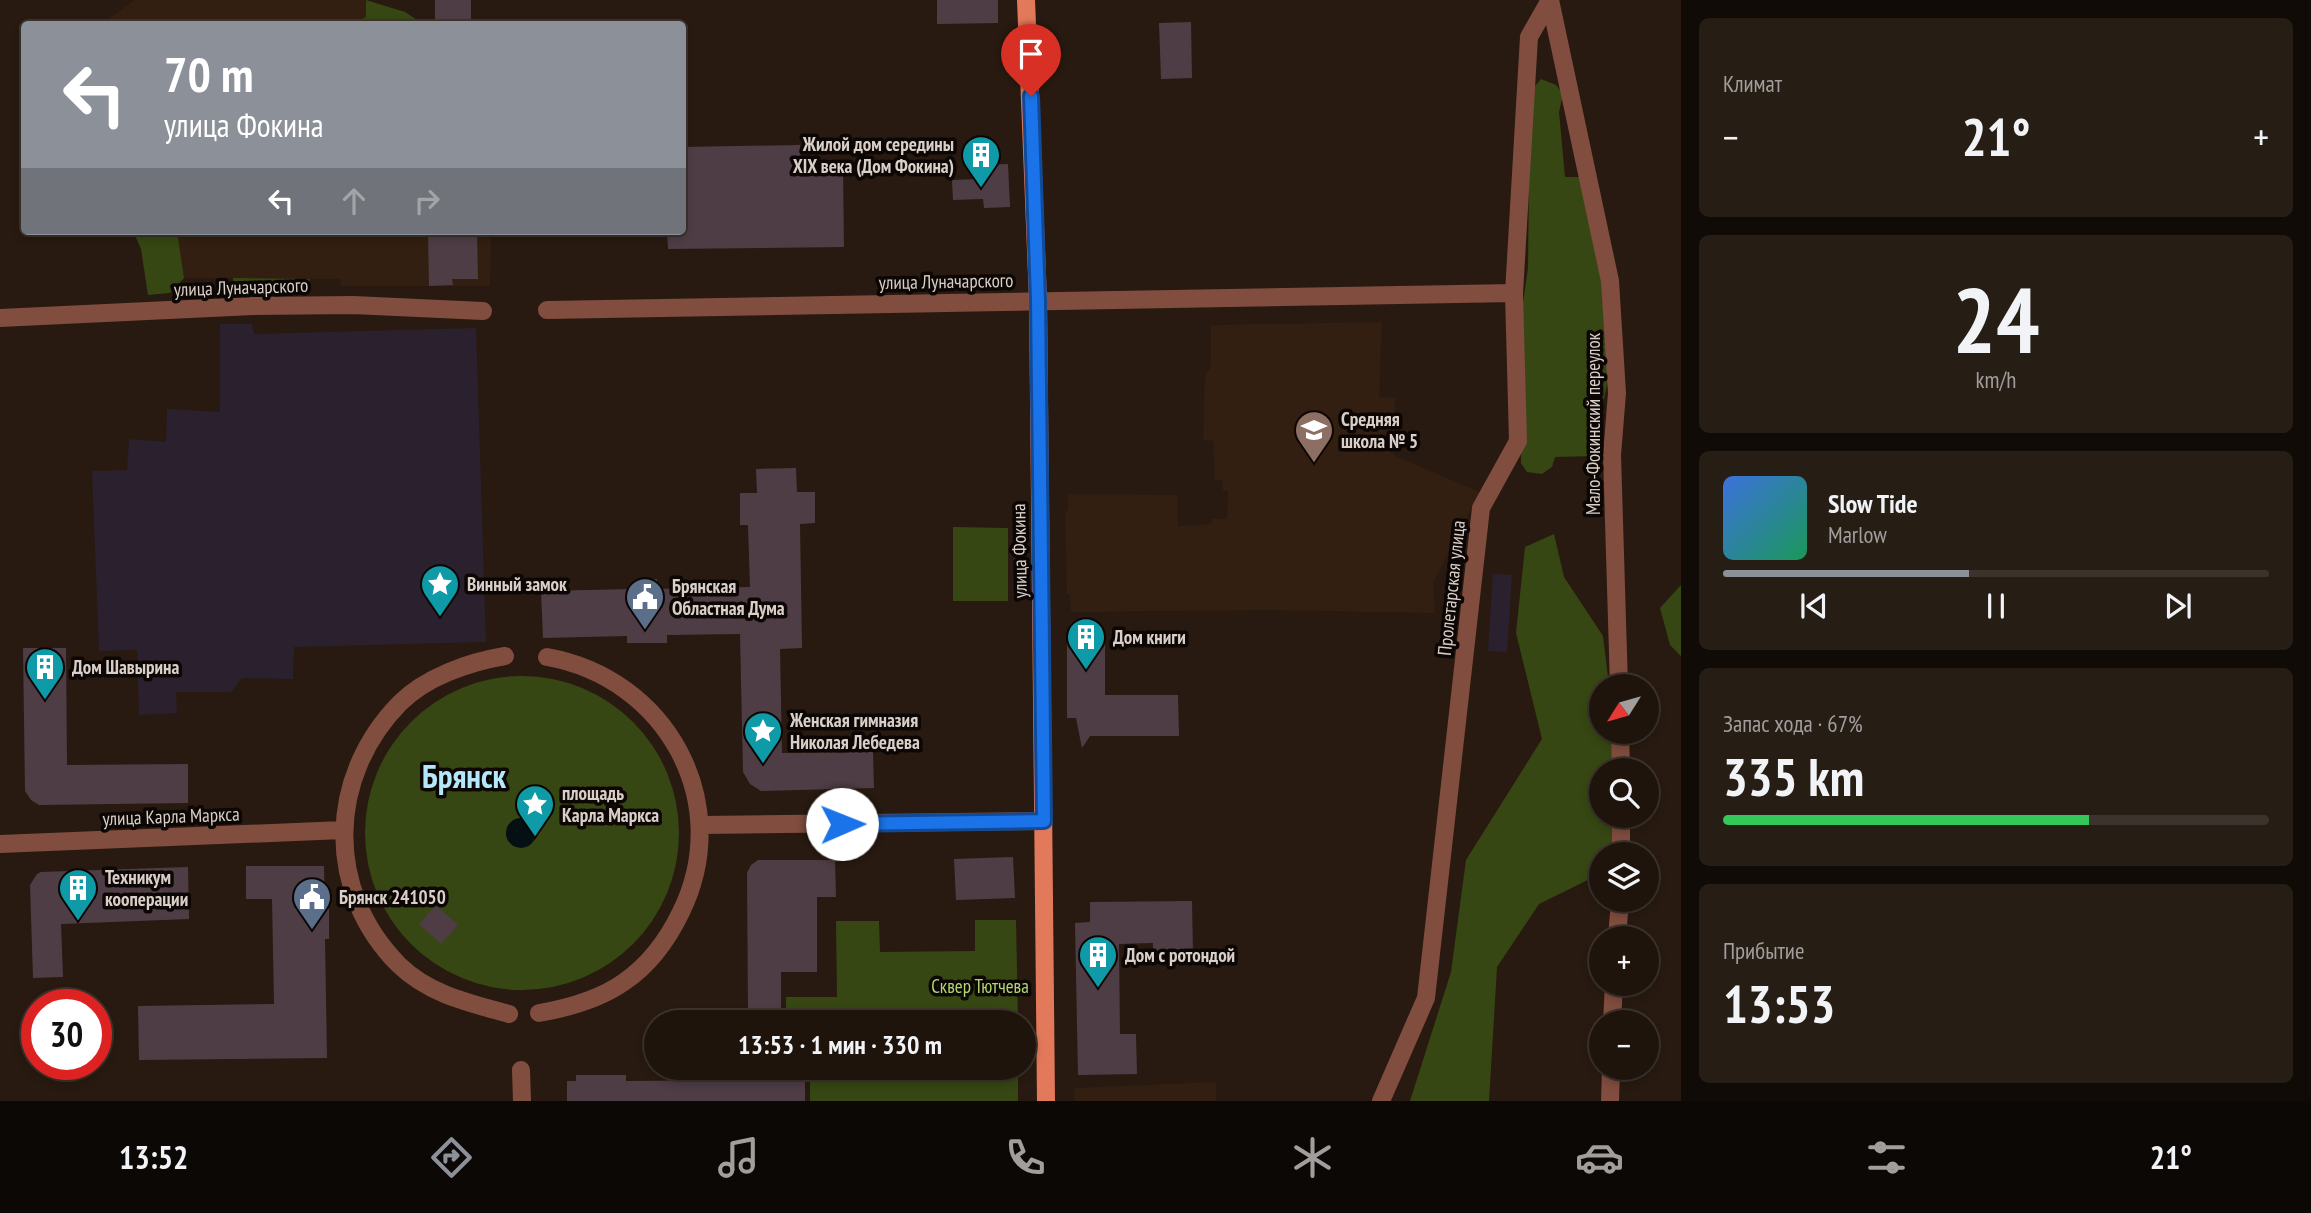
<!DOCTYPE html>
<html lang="ru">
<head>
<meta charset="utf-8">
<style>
  :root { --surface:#1e140c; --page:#261d15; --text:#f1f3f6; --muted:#a19e9d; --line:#3c332d; --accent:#8c9099 }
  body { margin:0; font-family:"PT Sans Narrow",sans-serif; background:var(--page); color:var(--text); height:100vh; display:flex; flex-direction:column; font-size:26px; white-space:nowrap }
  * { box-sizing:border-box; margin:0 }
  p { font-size:23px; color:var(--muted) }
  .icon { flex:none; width:38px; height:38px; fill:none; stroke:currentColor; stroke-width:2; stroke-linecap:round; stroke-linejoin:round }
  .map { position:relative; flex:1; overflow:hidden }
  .side { display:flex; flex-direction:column; gap:18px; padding:18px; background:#100b07; width:630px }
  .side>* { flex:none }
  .banner { position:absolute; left:21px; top:21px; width:665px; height:214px; border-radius:7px; box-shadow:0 4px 10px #0003,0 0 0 2px var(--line); background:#8c9099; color:#fff; overflow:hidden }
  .needle { width:46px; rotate:233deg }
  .buttons { position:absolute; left:1589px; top:674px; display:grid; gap:14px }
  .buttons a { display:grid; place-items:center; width:70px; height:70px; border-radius:50%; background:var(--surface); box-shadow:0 4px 10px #0003,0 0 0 2px var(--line); font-size:35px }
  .speed { position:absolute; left:21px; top:989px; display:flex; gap:14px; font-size:35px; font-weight:700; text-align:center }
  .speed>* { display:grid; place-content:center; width:91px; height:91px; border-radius:50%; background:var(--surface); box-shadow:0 4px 10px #0003,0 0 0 2px var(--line); line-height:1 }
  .speed .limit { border:10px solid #d22; background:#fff; color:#111 }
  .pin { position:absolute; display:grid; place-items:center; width:60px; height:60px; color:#fff; margin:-72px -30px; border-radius:50% 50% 50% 0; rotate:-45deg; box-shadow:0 0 7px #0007 }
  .pin .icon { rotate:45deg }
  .me { position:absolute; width:77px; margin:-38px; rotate:89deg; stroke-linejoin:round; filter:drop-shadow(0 0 5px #0008) }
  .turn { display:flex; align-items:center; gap:24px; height:147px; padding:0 28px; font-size:32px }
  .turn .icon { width:91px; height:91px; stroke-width:2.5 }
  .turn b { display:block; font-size:49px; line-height:60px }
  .lanes { display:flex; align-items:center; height:66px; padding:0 28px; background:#0003; justify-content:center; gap:35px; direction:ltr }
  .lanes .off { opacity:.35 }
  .big { font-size:52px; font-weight:700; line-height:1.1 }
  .side .card { flex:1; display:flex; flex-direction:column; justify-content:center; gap:10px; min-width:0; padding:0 24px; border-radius:10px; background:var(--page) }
  .side .dial { align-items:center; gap:0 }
  .dial b { font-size:91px; line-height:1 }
  .song { display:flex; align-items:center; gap:21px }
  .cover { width:84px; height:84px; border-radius:10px; background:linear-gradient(135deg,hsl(220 70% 55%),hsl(150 70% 35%)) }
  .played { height:7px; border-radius:4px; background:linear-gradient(90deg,var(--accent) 45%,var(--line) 45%) }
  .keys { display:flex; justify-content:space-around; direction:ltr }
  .heat { display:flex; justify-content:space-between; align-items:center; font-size:38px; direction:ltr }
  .charge { height:10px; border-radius:5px; background:linear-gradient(90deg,#34c759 67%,var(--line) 0) }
  .trip { position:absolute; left:644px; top:1010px; width:392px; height:70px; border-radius:35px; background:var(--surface); box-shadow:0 4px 10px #0003,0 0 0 2px var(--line); font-weight:700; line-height:70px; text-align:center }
  .tab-bar { display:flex; height:112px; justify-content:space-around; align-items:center; background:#0c0805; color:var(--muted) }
  .tab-bar .icon { width:49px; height:49px }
  .tab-bar .on { color:var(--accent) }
  .tab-bar b { font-size:32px; color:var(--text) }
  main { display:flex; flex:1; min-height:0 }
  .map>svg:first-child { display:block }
</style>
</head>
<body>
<main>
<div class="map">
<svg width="1681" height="1101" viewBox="0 0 1681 1101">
  <rect width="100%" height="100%" fill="#281a10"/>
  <path fill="#321f11" d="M135,0H366V17L350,24H101Z
    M177,231H491L490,286H341L340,279L184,278Z
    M1382,322L1379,397L1395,398L1393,455L1480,492L1433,583L1435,613L1267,610L1071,612L1070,594H1067L1065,511H1068V494L1177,495L1178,526L1202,525L1212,523V519H1227L1228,491H1223L1222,480H1215L1213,441L1203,440L1205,375L1211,367V325Z
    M1216,1082V1101H1075L1074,1088Z"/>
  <path fill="#2b202e" d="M220,324H252L254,334L476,328L486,642L294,647L293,679L242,678L231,692H176L177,713L139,715L137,650L99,651L92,471L127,470L129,439L166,442L167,409L220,412Z
    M1493,574L1512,575L1507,652L1488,651Z"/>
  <path fill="#364713" d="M366,0L405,12L417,20L418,24H350L366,17Z
    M1541,79L1556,85L1563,94L1559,112L1565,177H1584L1605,281L1608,380L1592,456L1555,457L1552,467L1542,474L1527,472L1521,463L1522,310L1528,268L1530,92Z
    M133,231H177L184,278L170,293L148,295L141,249Z
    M233,278L310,279L307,290L235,291Z
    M953,527L1008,528V601H953Z
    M1554,534L1564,577L1603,636L1609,686H1601V732H1615L1618,770H1601V816H1616V833L1607,854H1601L1598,875L1539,904L1497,967L1489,1101H1410L1451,972L1466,860L1542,739L1516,633L1525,547Z
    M1681,585V656L1670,645L1660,608Z
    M365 833a157 157 0 1 1 314 0a157 157 0 1 1-314 0Z
    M975,920H1016L1018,1022H786V997H837L836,921H879L880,952L975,951Z
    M786,1068H1018V1101H810V1073H786Z"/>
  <path fill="#041013" d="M506 833a15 15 0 1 1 30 0a15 15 0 1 1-30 0Z"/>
  <path fill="#4f3d45" d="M435,0H471V24H435Z
    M937,0H998V23L937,24Z
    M1191,22L1192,78L1161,79L1159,23Z
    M800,145L801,170H843L844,247L668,249L667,231H682V147Z
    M1008,164L1010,207L984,208L983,199L953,200L952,180L980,179V165Z
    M428,231H477L478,279H452L453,285L429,286Z
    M796,468L797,492H815V523L800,524L802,648L780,649L782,753L873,752L874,788L761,791L750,784L743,772L740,634L667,635V643H627V636L543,638L541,591L635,589V580L657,579V589L750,587L748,525H740V493H757L756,469Z
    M1067,633H1105V695H1178L1179,736H1090L1082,748L1076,718H1067Z
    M23,648H66L67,765L188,764V803L39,805L31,800L25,791Z
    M1013,857L1015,898L956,900L954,859Z
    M758,860H835L836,897H817V972H781V1022H750L748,1011L747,873L751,865Z
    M246,866H324L325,909H329V939H325L327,1058L139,1060L138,1006L274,1004L272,899H246Z
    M188,867L189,919L61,924L63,977L33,978L30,885L37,874L41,872Z
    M1192,901L1193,954L1153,955V943L1119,944L1120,1034H1136L1137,1074L1078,1075L1075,923L1090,922V902Z
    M436,905L458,925L441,944L419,924Z
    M750,1068H782V1077L805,1076V1101H567V1081H576V1075H626V1081L750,1080Z"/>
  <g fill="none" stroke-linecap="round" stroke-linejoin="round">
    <path stroke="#804d3e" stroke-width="18" d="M1550,0L1610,281L1617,393L1612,455L1619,686
      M547,310L1514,293
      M0,318L253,306L353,305L483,311
      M505,656C469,662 426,677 400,703C327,777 325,891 399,965C430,995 470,1003 509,1014
      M1620,732L1621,770
      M1621,816V854
      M701,825L1044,821
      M0,844L343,830
      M1617,938L1620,900
      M539,1013C568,1008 600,999 624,982C649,965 668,939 681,912C735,802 666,678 547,657
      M1612,1022L1614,984
      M521,1070L522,1101
      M1381,1101L1426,998L1481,508L1518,441L1514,293L1529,37L1550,0
      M1610,1101L1611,1068"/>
    <path stroke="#e3795b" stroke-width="18" d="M1026,0L1038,300L1046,1101"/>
  </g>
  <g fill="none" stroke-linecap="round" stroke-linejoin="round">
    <defs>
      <path id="route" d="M842,824L1044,821L1038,300L1031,96"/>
    </defs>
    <use href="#route" stroke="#114b97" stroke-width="18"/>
    <use href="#route" stroke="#1a73e8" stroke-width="12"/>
  </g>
  <defs>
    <symbol id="building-pin" viewBox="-11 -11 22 30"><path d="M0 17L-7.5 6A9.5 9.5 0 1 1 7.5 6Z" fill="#0f9aa8" stroke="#0c0704"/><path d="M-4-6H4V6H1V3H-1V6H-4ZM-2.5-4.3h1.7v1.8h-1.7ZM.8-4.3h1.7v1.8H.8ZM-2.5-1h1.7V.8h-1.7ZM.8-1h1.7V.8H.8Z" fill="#fff"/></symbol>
    <symbol id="school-pin" viewBox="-11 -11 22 30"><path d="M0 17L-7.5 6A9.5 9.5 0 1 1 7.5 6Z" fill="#8d6e63" stroke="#0c0704"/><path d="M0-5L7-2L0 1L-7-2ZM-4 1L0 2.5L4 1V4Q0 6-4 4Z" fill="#fff"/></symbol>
    <symbol id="sight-pin" viewBox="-11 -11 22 30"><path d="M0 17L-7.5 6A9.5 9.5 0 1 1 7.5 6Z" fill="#0f9aa8" stroke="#0c0704"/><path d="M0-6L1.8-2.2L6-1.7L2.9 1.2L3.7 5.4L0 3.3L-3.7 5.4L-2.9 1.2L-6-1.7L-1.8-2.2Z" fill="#fff"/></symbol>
    <symbol id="civic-pin" viewBox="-11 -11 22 30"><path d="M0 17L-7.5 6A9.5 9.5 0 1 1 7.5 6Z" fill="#5c6f8a" stroke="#0c0704"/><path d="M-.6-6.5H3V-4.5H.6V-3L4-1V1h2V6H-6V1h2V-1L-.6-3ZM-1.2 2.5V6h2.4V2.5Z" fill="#fff"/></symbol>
  </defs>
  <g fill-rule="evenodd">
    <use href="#building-pin" x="959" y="133" width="44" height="60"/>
    <use href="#school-pin" x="1292" y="408" width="44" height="60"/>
    <use href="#sight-pin" x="418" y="562" width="44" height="60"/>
    <use href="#civic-pin" x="623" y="575" width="44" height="60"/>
    <use href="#building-pin" x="1064" y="615" width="44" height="60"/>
    <use href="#building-pin" x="23" y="645" width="44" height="60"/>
    <use href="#sight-pin" x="741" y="709" width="44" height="60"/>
    <use href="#sight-pin" x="513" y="782" width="44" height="60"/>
    <use href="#building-pin" x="56" y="866" width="44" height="60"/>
    <use href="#civic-pin" x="290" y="875" width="44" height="60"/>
    <use href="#building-pin" x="1076" y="933" width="44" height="60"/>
  </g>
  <g text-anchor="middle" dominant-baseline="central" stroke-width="7" stroke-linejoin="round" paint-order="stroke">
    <g font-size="19" font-weight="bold" fill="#d9cfc8" stroke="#0c0704" text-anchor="start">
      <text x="954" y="144" text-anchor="end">Жилой дом середины<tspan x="954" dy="22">XIX века (Дом Фокина)</tspan></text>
      <text x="1341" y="419">Средняя<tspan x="1341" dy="22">школа № 5</tspan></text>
      <text x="467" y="584">Винный замок</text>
      <text x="672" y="586">Брянская<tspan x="672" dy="22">Областная Дума</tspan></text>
      <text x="1113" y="637">Дом книги</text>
      <text x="72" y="667">Дом Шавырина</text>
      <text x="790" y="720">Женская гимназия<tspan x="790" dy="22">Николая Лебедева</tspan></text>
      <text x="562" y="793">площадь<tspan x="562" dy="22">Карла Маркса</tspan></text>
      <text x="105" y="877">Техникум<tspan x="105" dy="22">кооперации</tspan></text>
      <text x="339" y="897">Брянск 241050</text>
      <text x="1125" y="955">Дом с ротондой</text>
    </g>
    <g font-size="19" fill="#d9cfc8" stroke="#0c0704">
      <text transform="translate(946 281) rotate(-1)">улица Луначарского</text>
      <text transform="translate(241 287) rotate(-2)">улица Луначарского</text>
      <text transform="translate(1593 424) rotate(-90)">Мало-Фокинский переулок</text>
      <text transform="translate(1019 551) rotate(-91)">улица Фокина</text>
      <text transform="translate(1451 588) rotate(-84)">Пролетарская улица</text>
      <text transform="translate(171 816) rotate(-2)">улица Карла Маркса</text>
    </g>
    <g font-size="19" fill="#b1d673" stroke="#0c0704">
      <text x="980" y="986">Сквер Тютчева</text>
    </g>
    <g font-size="33" font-weight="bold" fill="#b3e7fb" stroke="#0c0704">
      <text x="464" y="775">Брянск</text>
    </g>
  </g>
</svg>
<div class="buttons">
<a><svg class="needle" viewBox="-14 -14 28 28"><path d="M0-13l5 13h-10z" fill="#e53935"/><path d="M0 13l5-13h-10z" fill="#a19e9d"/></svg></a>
<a><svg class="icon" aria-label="search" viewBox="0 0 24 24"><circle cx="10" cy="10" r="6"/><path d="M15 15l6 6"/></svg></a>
<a><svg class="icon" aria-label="layers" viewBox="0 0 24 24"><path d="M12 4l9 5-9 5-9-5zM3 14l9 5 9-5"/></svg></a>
<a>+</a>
<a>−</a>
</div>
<div class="speed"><div class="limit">30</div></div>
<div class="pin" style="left:1031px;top:96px;background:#d93025"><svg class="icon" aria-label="arrive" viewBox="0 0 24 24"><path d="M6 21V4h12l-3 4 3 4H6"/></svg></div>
<svg class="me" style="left:842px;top:824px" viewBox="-20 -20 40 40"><circle r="19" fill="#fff"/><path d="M0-13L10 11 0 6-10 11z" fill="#1a73e8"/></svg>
<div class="trip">13:53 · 1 мин · 330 m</div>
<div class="banner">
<div class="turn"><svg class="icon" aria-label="left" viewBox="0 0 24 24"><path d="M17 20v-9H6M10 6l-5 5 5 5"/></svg><div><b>70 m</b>улица Фокина</div></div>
<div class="lanes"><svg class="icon" aria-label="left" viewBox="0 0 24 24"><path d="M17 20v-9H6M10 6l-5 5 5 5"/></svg><svg class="icon off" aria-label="ahead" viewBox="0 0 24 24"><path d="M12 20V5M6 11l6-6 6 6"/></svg><svg class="icon off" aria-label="right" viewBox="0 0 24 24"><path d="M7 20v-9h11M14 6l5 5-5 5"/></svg></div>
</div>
</div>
<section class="side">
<div class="card"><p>Климат</p>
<div class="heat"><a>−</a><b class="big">21°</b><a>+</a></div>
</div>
<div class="card dial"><b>24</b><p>km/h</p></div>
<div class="card">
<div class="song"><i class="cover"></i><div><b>Slow Tide</b><p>Marlow</p></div></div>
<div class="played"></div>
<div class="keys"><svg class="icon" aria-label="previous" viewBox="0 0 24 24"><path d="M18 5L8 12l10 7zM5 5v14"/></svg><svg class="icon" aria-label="pause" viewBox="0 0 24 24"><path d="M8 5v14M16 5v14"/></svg><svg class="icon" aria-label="next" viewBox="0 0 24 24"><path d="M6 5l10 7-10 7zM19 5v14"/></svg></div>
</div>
<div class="card"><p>Запас хода · 67%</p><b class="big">335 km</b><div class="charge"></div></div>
<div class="card"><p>Прибытие</p><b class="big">13:53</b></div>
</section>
</main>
<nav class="tab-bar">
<b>13:52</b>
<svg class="icon on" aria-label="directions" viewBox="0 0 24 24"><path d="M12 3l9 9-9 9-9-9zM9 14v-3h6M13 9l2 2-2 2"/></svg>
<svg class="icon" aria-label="music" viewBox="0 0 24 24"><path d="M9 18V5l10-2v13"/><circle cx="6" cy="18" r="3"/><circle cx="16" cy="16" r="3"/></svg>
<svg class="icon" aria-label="phone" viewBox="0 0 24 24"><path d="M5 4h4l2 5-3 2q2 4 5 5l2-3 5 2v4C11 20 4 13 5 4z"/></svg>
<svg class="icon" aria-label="climate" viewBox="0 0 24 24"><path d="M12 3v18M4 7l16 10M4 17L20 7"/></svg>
<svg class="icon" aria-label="car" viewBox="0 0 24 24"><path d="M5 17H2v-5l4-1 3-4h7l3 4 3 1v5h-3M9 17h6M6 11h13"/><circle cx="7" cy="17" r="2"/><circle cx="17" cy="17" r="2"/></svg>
<svg class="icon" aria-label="filters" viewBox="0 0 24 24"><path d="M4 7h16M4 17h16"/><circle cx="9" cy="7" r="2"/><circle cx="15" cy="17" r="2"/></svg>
<b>21°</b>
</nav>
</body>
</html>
